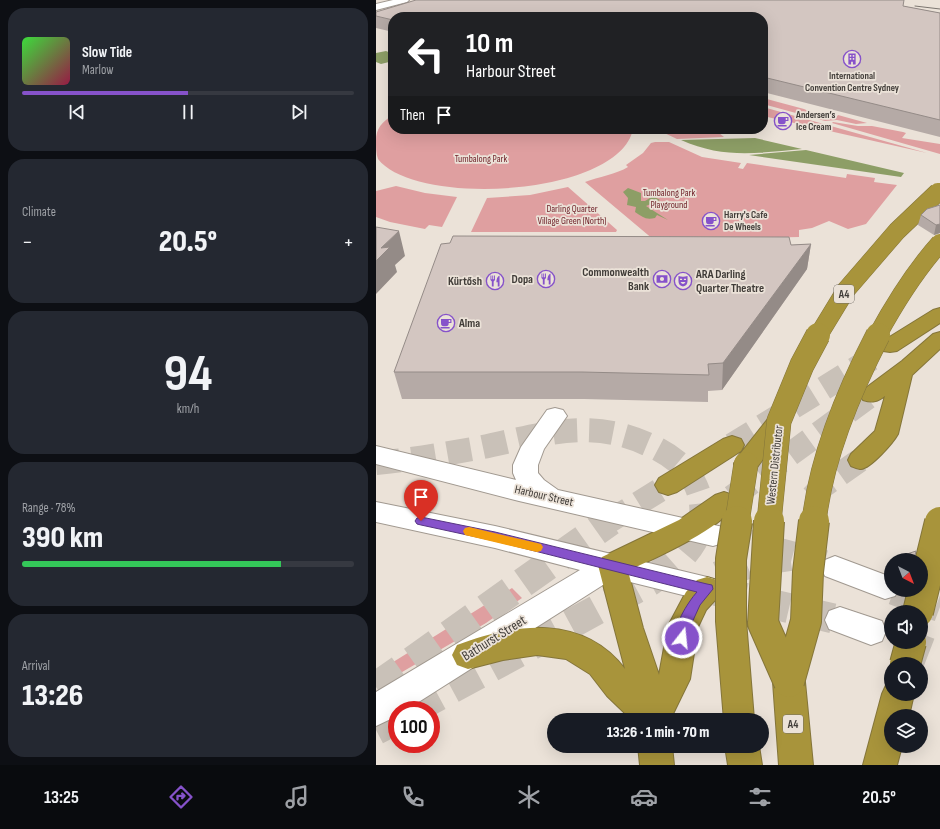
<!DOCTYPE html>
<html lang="en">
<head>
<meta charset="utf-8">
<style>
  :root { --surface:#171b24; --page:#242831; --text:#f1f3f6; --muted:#9ea1a6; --line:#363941; --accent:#8652ca }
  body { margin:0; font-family:"Sofia Sans Condensed",sans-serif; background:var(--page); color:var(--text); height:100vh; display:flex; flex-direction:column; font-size:15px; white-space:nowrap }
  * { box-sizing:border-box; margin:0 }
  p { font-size:13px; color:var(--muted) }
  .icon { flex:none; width:22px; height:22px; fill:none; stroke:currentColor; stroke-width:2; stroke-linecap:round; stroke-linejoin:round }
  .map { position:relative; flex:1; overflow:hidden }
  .details { display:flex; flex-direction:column; gap:8px; padding:8px; background:#0d0f14; width:376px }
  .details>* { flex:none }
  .guide { position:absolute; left:12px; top:12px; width:380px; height:122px; border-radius:16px; box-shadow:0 4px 16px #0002; background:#202124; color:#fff; overflow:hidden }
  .needle { width:26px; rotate:138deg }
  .tools { position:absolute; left:508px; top:553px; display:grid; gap:8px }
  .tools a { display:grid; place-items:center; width:44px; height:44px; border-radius:50%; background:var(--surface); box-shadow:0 4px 16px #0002; font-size:20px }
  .speed { position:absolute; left:12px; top:701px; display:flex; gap:8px; font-size:20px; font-weight:700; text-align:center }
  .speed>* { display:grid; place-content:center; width:52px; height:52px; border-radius:50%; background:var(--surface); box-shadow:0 4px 16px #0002; line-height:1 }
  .speed .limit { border:6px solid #d22; background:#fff; color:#111 }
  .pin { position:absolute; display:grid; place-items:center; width:34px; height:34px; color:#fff; margin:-41px -17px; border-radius:50% 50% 50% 0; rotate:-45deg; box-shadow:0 0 4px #0007 }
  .pin .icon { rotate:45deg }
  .me { position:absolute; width:44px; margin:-22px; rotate:16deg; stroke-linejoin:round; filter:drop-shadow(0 0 3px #0008) }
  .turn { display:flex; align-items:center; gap:14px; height:84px; padding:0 12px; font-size:18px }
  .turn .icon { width:52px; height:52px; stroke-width:2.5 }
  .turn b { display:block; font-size:28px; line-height:34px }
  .then { display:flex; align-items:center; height:38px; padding:0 12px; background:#0003; gap:8px; font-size:15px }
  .big { font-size:30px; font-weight:800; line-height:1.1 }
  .details .card { flex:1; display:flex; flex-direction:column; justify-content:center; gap:6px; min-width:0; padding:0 14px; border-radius:16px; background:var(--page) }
  .details .dial { align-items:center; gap:0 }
  .dial b { font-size:52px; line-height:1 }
  .song { display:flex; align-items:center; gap:12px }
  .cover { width:48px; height:48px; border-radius:6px; background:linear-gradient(135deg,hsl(120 70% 55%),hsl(340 70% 35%)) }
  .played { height:4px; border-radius:2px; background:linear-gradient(90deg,var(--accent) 50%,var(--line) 50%) }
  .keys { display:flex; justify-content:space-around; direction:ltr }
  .heat { display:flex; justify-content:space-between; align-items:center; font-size:22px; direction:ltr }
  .charge { height:6px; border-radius:3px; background:linear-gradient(90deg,#34c759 78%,var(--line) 0) }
  .trip { position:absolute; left:171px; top:713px; width:222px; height:40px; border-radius:20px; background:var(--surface); box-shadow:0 4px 16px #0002; font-weight:800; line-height:40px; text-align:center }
  .tab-bar { display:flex; height:64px; justify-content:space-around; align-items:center; background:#090b0e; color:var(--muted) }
  .tab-bar .icon { width:28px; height:28px }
  .tab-bar .on { color:var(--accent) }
  .tab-bar b { font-size:18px; color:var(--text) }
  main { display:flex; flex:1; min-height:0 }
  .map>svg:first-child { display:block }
</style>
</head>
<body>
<main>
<section class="details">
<div class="card">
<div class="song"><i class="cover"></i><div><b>Slow Tide</b><p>Marlow</p></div></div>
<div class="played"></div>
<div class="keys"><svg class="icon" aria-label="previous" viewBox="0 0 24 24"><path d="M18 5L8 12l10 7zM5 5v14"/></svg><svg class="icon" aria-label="pause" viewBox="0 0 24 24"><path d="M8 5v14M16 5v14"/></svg><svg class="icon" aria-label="next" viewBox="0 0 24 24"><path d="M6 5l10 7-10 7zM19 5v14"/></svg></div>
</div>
<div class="card"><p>Climate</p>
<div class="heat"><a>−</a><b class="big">20.5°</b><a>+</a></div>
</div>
<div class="card dial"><b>94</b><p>km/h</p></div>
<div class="card"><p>Range · 78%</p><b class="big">390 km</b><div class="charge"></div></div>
<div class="card"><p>Arrival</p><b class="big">13:26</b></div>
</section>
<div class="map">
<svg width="564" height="765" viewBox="0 0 564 765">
  <rect width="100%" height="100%" fill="#ebe2d8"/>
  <path fill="#df9fa0" d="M387,98L428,109L450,119H459L462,115L491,123L480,124L461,120L449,121L387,104Z
    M387,107L551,153L387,116Z
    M17,115V129H257C244,196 40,208 2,159C0,154 0,147 0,141C0,128 6,122 17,115Z
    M457,122L482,126H496L527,132L530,133L526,138L564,144V154L456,123Z
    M280,129H338L348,137L301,139Z
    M279,142H293L326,157L365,163L362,168L367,169L371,163L470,178L471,174L499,178L498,182L521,185L490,224L472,229L453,221L436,228L423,230V237L278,240L209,182C222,177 241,174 252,167L250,165L267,153L275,143Z
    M20,186L49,193L81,197L66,227L53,225L49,229L14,222L0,217V191Z
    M192,187L241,230L240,232H95L111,198L154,195Z
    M136,588L146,598L110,623L21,675L14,664Z"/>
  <path fill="#8d9e66" d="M10,51L17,54V61L5,64L0,62V53Z
    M379,138L426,149C382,153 347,159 305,140Z
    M430,150L528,173L525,177L373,155Z
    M252,188L265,193V201H269L277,196L284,200L270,206L292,220L281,215L279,218C269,220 267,217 259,212L260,207L251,205L252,198L247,192Z"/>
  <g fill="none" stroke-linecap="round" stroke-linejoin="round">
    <path stroke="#c9c1b8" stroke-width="30" stroke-dasharray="30 15" stroke-linecap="butt" d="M344,537L448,565
      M518,590L564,607
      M340,591L464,620
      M525,642L564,657"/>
    <path stroke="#c9c1b8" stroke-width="24" stroke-dasharray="24 12" stroke-linecap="butt" d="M356,445L495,359
      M0,463C34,460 68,454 102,448C161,436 213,417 271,444C283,449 295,456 305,465C320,479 329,501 324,522
      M356,497L495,395
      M436,497L446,487L484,460
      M232,522L292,485"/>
    <path stroke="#c9c1b8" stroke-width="30" stroke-dasharray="30 15" stroke-linecap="butt" d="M343,576L375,562L414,556
      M0,687L234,521
      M36,710L274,581C297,565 317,550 324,521
      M0,730L21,719"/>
    <defs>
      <path id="secondary" d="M17,0H33L31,2L0,10V4Z
        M179,408L187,410L191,416L168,449L162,465V473L168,480L182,490L347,527L351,535L347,543L337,546L143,501L0,464V446L140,480L137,473V465L145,447L171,410Z
        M0,502L119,526L331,577L341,580L345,589L341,598L331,601L238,578L30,710H21V716L0,726V692L204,570L119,548L0,522Z
        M459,556L515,577V590H522L519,596L509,599L449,576L445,568L449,560Z
        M464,607L506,621L510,631L506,641L495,645L453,629L449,620L453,611Z"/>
      <path id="motorway" d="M564,308V323L521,351L514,352L507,351L504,346L507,341L557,310Z
        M564,332V349L536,375L522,434C517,443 495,468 485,469C482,469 478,467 475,466L472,460L475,454L499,431L509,396C501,402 496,403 487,400L484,395L487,390L526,361L557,334Z
        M403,413L411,415L415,421L411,427L379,470L370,473L361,470L358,464L361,458L395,415Z
        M356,436L365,439L368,445L365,451L301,492L292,495L283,492L279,485L283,478L347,439Z
        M348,492L357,495L361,502C347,529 280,557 252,571L267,628L283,675L292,626L310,592L321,580L331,577L341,580L345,589L341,598L330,610L322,627L314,679L294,720H256L231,696L214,674L190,659L161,655L127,660L92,669L81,665L76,655L81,645C138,623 207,614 249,669L222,565L226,557L303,520L339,495Z
        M413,667L424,671L429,682L437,765H403L397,682L402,671Z
        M515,681V694H538L533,716H515V746H526L521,765H487L506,694L511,683Z
        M262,746H296L298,765H264Z
        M349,746H383L386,765H352Z"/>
    </defs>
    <use href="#secondary" stroke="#a19990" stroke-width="2"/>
    <use href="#motorway" stroke="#84753a" stroke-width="2"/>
    <use href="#secondary" fill="#fff" fill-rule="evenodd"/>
    <use href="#motorway" fill="#a8943b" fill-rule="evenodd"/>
    <path stroke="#7c7670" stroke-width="1" d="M539,6L564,9"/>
    <defs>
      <path id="motorway-bridge-far3" d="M561,193L564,190"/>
      <path id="motorway-bridge-far2" d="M442,336L470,290L521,231L562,192
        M501,336C519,303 539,271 564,243"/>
      <path id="motorway-bridge-far1" d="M361,522L370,464
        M393,522L403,421L426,365L442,335
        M438,522C445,458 473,391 502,335"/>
      <path id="motorway-bridge" d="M361,521L355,559V621L363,720
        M393,521L387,623L413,682
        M542,612L564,522
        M529,664L535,642
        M413,682L430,621L432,572L438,521"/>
    </defs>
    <use href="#motorway-bridge-far3" stroke="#84753a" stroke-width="14" stroke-linecap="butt"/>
    <use href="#motorway-bridge-far2" stroke="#84753a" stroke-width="19" stroke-linecap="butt"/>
    <use href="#motorway-bridge-far1" stroke="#84753a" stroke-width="25" stroke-linecap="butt"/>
    <use href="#motorway-bridge" stroke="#84753a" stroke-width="32" stroke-linecap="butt"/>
    <use href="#motorway-bridge-far3" stroke="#a8943b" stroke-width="14"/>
    <use href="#motorway-bridge-far2" stroke="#a8943b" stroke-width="18"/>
    <use href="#motorway-bridge-far1" stroke="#a8943b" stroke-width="24"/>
    <use href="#motorway-bridge" stroke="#a8943b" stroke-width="30"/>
  </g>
  <path fill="#b5aaa6" d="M527,6L564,13V137L387,92V17H17V32L0,28V12Z
    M564,205V233L558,235L542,225L545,215Z
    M435,244L431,269L346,390L332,391V402L208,399H26L18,372L415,245Z
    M525,556L538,560H524Z"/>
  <path fill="#948b87" d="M564,224V233L558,235L560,225Z
    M23,231L29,256L19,265L21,272L0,294V261L5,248Z
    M435,244L431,269L346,390L347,363Z"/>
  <path fill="#d3c6c1" stroke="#948b87" d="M40,0H528L527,6L564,13V120L387,77V17H17V20L0,16V12Z
    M564,205V224L560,225L545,215L551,209Z
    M0,227L23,231L5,248L14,247L0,261Z
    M77,236L413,237L415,245L435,244L347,363L332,364L333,375L206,372H18L65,244L74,243Z
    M540,551L538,560H528L525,556Z"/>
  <path fill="#8652ca" stroke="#573583" d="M45,517L119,532L331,584L336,585L337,589L324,605L314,627L310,642L306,643L301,642C295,628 312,602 321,592L119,541L45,525L41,524L39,521L41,518Z"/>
  <path fill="#f59e0b" d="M93,527L161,543L165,544L167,547L165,551L161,552L93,536L89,535L87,531L89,528Z"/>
  <defs>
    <symbol id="building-ring" viewBox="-11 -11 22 22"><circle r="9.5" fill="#ebe2d8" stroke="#8652ca" stroke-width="1.5"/><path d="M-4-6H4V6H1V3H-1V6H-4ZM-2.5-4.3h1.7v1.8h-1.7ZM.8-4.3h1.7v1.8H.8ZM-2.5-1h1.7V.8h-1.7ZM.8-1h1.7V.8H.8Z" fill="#8652ca"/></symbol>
    <symbol id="cafe-ring" viewBox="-11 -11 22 22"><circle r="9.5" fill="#ebe2d8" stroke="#8652ca" stroke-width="1.5"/><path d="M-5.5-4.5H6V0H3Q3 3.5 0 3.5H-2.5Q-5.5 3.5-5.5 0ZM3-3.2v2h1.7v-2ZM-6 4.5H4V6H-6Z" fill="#8652ca"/></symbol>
    <symbol id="restaurant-ring" viewBox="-11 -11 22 22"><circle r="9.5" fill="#ebe2d8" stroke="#8652ca" stroke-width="1.5"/><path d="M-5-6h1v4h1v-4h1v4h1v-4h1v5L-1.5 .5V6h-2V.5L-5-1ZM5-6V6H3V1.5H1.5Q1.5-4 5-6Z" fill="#8652ca"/></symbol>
    <symbol id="bank-ring" viewBox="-11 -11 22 22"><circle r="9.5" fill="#ebe2d8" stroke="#8652ca" stroke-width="1.5"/><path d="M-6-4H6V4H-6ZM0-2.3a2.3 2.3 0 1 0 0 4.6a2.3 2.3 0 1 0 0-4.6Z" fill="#8652ca"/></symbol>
    <symbol id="theatre-ring" viewBox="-11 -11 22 22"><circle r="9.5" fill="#ebe2d8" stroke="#8652ca" stroke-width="1.5"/><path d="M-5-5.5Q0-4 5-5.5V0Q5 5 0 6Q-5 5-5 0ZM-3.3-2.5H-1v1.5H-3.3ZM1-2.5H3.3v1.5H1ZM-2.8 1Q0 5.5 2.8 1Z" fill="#8652ca"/></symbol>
  </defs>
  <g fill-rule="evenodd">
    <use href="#building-ring" x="466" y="49" width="20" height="20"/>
    <use href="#cafe-ring" x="397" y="111" width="20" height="20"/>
    <use href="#cafe-ring" x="325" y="211" width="20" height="20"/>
    <use href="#restaurant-ring" x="160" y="269" width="20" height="20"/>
    <use href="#bank-ring" x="276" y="269" width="20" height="20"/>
    <use href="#restaurant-ring" x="109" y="271" width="20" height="20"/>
    <use href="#theatre-ring" x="297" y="271" width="20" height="20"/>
    <use href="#cafe-ring" x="60" y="313" width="20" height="20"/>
  </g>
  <g text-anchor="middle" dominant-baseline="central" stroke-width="3.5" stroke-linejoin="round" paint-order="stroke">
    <g font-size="10" font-weight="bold" fill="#403c38" stroke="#ebe2d8" text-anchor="start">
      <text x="476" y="76" text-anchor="middle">International<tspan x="476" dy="12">Convention Centre Sydney</tspan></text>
      <text x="420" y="115">Andersen’s<tspan x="420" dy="12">Ice Cream</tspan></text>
      <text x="348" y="215">Harry's Cafe<tspan x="348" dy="12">De Wheels</tspan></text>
    </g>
    <g font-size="10" fill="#6e1f27" stroke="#ebe2d8">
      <text x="105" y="159">Tumbalong Park</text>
      <text x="293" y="193">Tumbalong Park<tspan x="293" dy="12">Playground</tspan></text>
      <text x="196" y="209">Darling Quarter<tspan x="196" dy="12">Village Green (North)</tspan></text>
    </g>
    <g fill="#ebe2d8" stroke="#736e68" stroke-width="1">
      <rect x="458" y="285" width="20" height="18" rx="3"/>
      <rect x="407" y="715" width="20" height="18" rx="3"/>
    </g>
    <g font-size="11" font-weight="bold" fill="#403c38">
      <text x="468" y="294">A4</text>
      <text x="417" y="724">A4</text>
    </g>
    <g font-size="12" font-weight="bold" fill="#403c38" stroke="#ebe2d8" text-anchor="end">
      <text x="273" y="272">Commonwealth<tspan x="273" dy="14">Bank</tspan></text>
      <text x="320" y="274" text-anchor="start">ARA Darling<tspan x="320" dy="14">Quarter Theatre</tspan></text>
      <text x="157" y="279">Dopa</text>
      <text x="106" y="281">Kürtősh</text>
      <text x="83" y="323" text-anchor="start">Alma</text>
    </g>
    <g font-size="12" fill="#403c38" stroke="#ebe2d8">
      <text transform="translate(399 465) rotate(-84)">Western Distributor</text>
      <text transform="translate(168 496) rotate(13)">Harbour Street</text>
    </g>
    <g font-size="14" fill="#403c38" stroke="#ebe2d8">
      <text transform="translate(118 638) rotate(-32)">Bathurst Street</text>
    </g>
  </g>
</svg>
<div class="tools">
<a><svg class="needle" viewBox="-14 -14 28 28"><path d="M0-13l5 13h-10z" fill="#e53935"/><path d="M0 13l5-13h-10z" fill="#9ea1a6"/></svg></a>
<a><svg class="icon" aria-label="sound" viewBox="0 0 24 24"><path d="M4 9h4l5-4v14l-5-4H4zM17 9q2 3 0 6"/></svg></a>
<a><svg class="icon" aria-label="search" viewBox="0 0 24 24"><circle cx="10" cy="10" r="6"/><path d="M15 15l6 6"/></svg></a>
<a><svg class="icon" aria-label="layers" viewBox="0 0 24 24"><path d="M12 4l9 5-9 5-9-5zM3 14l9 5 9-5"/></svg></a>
</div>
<div class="speed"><div class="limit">100</div></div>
<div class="pin" style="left:45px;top:521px;background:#d93025"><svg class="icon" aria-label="arrive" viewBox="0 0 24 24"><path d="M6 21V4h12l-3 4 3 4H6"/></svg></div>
<svg class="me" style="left:306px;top:638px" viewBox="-20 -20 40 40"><circle r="17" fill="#8652ca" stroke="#fff" stroke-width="3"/><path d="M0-11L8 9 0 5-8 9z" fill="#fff"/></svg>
<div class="trip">13:26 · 1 min · 70 m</div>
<div class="guide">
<div class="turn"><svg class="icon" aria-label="left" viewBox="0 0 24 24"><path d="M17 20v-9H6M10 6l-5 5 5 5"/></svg><div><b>10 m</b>Harbour Street</div></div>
<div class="then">Then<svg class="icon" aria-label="arrive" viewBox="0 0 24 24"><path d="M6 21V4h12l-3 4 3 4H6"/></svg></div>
</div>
</div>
</main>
<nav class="tab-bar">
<b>13:25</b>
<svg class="icon on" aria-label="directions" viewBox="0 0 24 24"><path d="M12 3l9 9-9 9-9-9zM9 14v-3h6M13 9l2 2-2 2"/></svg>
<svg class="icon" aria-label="music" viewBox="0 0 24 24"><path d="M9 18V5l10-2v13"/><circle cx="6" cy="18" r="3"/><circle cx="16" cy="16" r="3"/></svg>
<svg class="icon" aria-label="phone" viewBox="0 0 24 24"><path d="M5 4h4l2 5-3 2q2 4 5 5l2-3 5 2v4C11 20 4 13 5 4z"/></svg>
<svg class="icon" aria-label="climate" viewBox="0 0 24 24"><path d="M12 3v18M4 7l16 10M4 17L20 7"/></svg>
<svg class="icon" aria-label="car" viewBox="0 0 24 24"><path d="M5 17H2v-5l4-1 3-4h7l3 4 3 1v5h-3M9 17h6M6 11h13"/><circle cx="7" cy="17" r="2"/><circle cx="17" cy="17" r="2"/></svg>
<svg class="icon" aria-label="filters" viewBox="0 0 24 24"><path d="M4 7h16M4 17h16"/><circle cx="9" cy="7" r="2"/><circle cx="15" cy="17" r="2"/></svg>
<b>20.5°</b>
</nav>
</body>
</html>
